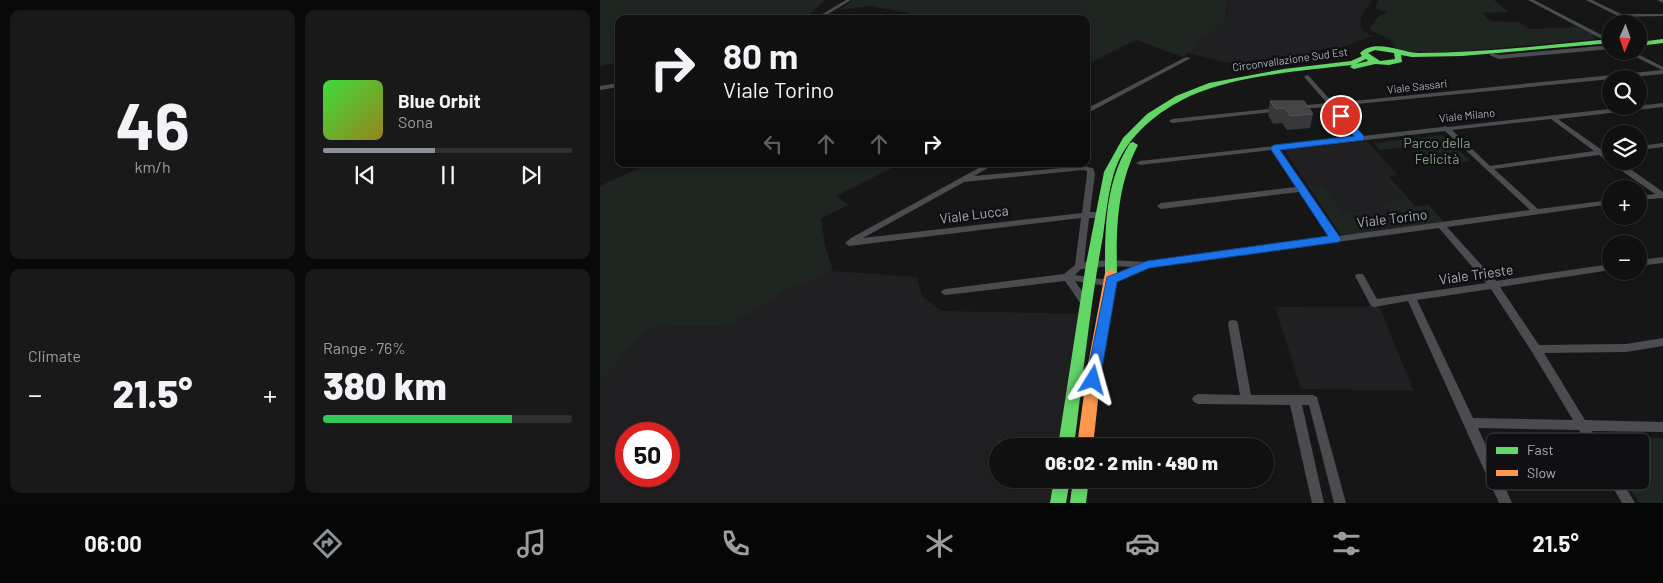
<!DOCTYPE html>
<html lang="en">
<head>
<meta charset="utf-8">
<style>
  :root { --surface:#101010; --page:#191919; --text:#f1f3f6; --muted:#9c9d9f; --line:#303030; --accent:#8c9099 }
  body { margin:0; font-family:Barlow,sans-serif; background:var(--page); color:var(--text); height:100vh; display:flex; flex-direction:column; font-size:19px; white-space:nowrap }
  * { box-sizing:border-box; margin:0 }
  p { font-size:16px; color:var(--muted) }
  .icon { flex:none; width:28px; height:28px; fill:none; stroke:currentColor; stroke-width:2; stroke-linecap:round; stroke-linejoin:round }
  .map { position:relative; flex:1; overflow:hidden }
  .drawer { display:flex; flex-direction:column; gap:10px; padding:10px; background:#090909; width:600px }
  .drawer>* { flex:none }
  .hud { position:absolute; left:15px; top:15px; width:475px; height:152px; border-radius:10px; box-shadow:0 2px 8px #0003,0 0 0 1px var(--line); background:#101010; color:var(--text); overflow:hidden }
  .needle { width:32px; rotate:182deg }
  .fabs { position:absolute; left:1002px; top:15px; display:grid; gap:10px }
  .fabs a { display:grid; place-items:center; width:45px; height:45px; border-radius:50%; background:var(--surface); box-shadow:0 2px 8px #0003,0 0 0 1px var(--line); font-size:25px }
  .speed { position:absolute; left:15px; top:422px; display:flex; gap:10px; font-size:25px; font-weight:700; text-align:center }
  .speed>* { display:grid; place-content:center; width:65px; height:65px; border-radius:50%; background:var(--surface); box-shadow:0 2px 8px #0003,0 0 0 1px var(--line); line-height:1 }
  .speed .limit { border:8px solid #d22; background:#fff; color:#111 }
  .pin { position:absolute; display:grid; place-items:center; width:42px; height:42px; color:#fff; margin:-21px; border:2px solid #fff; border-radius:50%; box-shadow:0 1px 5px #0007 }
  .me { position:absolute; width:55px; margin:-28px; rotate:8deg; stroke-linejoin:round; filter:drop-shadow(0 0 4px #0008) }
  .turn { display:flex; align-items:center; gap:18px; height:105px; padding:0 25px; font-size:22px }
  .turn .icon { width:65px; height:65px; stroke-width:2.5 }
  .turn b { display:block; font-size:35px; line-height:42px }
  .lanes { display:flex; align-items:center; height:48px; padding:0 25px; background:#0003; justify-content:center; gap:25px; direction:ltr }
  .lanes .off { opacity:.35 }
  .big { font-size:38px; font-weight:800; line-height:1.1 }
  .drawer .tile { flex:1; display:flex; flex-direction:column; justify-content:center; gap:8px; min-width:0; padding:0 18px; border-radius:10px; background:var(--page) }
  .drawer .dial { align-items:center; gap:0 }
  .dial b { font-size:65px; line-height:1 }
  .song { display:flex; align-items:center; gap:15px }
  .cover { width:60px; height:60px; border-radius:8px; background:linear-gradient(135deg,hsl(120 70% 55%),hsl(50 70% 35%)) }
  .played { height:5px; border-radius:2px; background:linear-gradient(90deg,var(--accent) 45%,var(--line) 45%) }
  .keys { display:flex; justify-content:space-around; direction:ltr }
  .heat { display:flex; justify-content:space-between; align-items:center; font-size:28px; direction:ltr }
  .charge { height:8px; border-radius:4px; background:linear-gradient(90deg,#34c759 76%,var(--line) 0) }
  .drawer .tiles { flex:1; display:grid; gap:10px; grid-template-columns:repeat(2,1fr) }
  .trip { position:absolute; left:389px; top:438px; width:285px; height:50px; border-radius:25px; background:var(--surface); box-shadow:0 2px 8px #0003,0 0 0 1px var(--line); font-weight:800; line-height:50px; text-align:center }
  .dock { display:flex; height:80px; justify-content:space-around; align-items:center; background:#060606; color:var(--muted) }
  .dock .icon { width:35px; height:35px }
  .dock .on { color:var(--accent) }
  .dock b { font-size:22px; color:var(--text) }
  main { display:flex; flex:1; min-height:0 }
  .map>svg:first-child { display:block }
</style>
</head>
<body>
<main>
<section class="drawer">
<div class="tiles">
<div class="tile dial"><b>46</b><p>km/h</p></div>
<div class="tile">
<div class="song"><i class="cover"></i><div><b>Blue Orbit</b><p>Sona</p></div></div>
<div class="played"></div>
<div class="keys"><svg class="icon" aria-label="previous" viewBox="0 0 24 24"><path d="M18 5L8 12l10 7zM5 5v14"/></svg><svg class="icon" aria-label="pause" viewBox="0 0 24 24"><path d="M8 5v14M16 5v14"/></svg><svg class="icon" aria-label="next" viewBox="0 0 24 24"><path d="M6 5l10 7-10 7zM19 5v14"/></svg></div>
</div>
<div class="tile"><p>Climate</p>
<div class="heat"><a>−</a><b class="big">21.5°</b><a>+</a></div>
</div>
<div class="tile"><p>Range · 76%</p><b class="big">380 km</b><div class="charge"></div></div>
</div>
</section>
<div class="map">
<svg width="1063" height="503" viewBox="0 0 1063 503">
  <rect width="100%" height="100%" fill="#161616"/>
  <path fill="#202022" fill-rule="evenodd" d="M629,0H772L762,15L760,26L764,31L775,37H769L744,47L722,49L675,63H629L587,53L627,14Z
    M767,141L798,175L788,177L815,207L829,205L844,222L741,235L684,150Z
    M233,271L317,277L322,296L342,311L494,314L474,446H398V479H470L466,503H0V382L51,327L130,326L184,292ZM26,434H69V476H26Z
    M779,306L814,391L701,389L675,307Z"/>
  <path fill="#1f2520" d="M0,0H225L209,15L223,17L220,19H19V62L0,66Z
    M253,0H629L623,23L595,44L596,46L583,57L536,40L486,65V19H317L308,16L309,13L271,6L240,10Z
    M779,0H894L909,12L883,13L890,21L918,22L930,29L978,27L992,34L996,39L855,52H805L794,47L791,40L769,29L778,17L787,12L775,9Z
    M842,135L871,161L828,167L809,147L780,150L774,143Z
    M48,164H300L236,196L249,205L221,218L225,245L233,271L184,292L130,326L51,327L0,382V186Z
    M788,176L816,207L829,205L844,222L802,228L783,203L803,199L783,177Z
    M722,185L744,214L761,212L776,231L741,235L708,186Z
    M998,437L1063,438V503H1039Z"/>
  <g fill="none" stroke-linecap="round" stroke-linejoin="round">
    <path fill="#4b4c4f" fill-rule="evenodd" d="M246,0H251L220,19H214Z
      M928,0H934L1011,40V44Z
      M986,0H992L1021,14H1063V16L1020,17Z
      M1057,0H1063V3Z
      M1011,45V49L899,59L889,55L892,53L899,55Z
      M1024,51H1032L1063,67V74L736,106L763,136L842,127L845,126L848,127L1063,103V107L958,119L1002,150L1011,149V153L1007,154L1011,157V161H1019L1063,192V198L1039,200V196L1055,194L999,155L894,169L938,209L1011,200V204L847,227L896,281L1011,264V270L900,287L939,345L1026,344L1063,338V346L1026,352L944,353L985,420L1063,422V432L992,431L1035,503H1022L979,430L878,428L912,503H899L808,301L774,307L771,306L755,276L757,274H763L777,299L886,283L839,228L548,268L514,282L501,285L475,281L491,304L489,307H483L465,281L346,295L343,294L341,292L343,290L346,289L464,274L475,265L481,218L249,246L245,243L251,238L386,164H395L374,176L483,166L493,168L495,174L490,212H502L506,215L502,218H489L484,262L511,260L547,262L730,237L699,192L561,209L557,206L561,203L696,187L672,150L540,165L536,163L540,161L756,137L730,107L696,109V107L698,106L727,103L705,78L704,77L707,75L709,76L733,103L1062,70ZM951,119L994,151L890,166L852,130ZM845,131L930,210L738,236L679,150ZM483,170L487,171V174L482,213L263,238L364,182ZM511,266L533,267L509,277L501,279L475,275L481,269ZM891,289L932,352L973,420L873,418L817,300Z
      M586,57L591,58L486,114V109Z
      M19,83V87L0,90V86Z
      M680,108L682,109V111L572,123L569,121L572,119Z
      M1063,143V147L1039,150V146Z
      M1063,257V263L1039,266V260Z
      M633,320L637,321L638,324L651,395H713L717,397L746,503H734L709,405H702L724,503H712L690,405L598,404L594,402L592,399L594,396L598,394L640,395L628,324L629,321Z"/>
    <path fill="#63d668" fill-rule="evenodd" d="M1011,39V43L862,56L812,57L801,55L802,62L789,65L775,64L754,69L750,67L752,65C700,71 628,76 582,100C553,115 524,140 514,173C508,193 506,215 503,236C490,306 483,376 474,446H458L486,264L504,172L523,138L547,114L576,96L609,83L684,69L751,61L762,56L760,53C776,38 801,53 819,53C883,53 947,45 1011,39ZM775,50L794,53L795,59L780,61L768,53ZM766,59L768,61L756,64Z
      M1063,39V43L1039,46V42Z
      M533,142L538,145C517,186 516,228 517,273L511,277L505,273C505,229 505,182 530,143Z
      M454,479H470L466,503H450Z
      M473,479H489L486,503H470Z"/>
    <path fill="#ff974d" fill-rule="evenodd" d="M511,269L517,273L502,364L493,446H477L488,364L505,273Z"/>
  </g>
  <path fill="#373839" d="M670,101L713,114L710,128L687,130L682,123L673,124L668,115Z"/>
  <path fill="#444447" stroke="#535558" d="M670,101H704L713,114L690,116L685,108L676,109Z"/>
  <path fill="#1a73e8" stroke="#114b97" d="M741,113L744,114L764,136V140L680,150L739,236L741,239L739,242L549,268L517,282L500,380L498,384L493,386L488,384L486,380L507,277L547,261L728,236L670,148L674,145L754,136L737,116Z"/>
  <g text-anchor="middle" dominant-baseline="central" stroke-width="5" stroke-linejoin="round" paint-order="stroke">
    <g font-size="11" fill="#a8adb6" stroke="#101012">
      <text transform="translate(690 59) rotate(-8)">Circonvallazione Sud Est</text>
      <text transform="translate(817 86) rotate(-6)">Viale Sassari</text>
      <text transform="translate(867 115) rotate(-6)">Viale Milano</text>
    </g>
    <g font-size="14" fill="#81a082" stroke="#101012">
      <text x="837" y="142">Parco della<tspan x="837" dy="16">Felicità</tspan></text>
    </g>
    <g font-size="14" fill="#a8adb6" stroke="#101012">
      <text transform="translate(374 214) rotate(-7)">Viale Lucca</text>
      <text transform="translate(792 218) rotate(-7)">Viale Torino</text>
      <text transform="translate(876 274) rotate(-8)">Viale Trieste</text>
    </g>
  </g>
  <rect x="886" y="433" width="164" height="57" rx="8" fill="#101012" stroke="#3e3f43" stroke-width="1"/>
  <rect x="896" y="447" width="22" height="7" fill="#63d668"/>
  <rect x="896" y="470" width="22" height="6" fill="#ff974d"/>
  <g font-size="14" fill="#a8adb6">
    <text x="927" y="455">Fast</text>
    <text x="927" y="478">Slow</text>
  </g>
</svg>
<div class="fabs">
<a><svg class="needle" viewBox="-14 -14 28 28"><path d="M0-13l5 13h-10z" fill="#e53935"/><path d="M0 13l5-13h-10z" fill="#9c9d9f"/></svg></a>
<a><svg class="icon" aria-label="search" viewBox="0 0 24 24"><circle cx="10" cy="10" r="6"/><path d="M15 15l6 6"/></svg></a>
<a><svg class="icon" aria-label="layers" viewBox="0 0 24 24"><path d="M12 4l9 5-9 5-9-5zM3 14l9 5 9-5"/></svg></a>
<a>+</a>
<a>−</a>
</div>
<div class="speed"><div class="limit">50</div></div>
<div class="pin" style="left:741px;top:116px;background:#d93025"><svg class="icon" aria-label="arrive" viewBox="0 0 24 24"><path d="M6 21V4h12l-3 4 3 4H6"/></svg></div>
<svg class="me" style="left:493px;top:380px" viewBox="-20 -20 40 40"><path d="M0-17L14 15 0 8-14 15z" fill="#1a73e8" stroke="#fff" stroke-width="4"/></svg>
<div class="trip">06:02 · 2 min · 490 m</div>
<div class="hud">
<div class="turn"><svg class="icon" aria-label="right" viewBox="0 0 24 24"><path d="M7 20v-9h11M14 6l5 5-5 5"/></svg><div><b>80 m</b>Viale Torino</div></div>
<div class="lanes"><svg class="icon off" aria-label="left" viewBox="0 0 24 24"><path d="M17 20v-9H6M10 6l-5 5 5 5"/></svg><svg class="icon off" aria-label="ahead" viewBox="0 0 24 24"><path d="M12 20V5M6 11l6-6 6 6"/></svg><svg class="icon off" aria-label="ahead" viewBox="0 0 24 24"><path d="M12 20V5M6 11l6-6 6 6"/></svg><svg class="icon" aria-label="right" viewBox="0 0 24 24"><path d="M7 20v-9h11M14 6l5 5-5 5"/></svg></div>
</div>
</div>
</main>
<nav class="dock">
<b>06:00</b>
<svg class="icon on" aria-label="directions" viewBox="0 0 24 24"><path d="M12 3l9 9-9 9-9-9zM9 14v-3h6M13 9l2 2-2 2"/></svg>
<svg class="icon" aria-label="music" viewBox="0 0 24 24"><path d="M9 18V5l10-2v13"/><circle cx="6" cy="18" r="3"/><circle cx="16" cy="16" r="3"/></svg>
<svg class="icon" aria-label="phone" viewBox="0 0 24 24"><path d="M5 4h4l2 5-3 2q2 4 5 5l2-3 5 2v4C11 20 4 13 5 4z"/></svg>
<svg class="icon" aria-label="climate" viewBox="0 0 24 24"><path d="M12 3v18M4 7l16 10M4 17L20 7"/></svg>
<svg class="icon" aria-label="car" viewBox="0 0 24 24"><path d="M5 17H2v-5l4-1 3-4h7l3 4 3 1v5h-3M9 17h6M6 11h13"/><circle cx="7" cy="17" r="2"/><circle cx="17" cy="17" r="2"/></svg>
<svg class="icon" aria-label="filters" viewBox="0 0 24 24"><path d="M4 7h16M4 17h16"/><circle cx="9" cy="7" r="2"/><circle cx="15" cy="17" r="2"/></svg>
<b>21.5°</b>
</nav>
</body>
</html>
